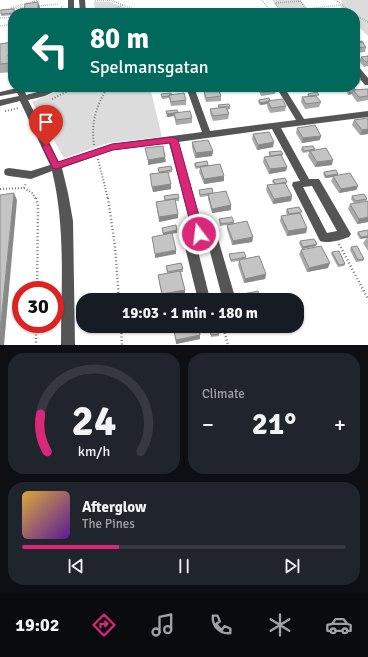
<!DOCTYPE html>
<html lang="en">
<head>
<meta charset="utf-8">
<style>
  :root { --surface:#171b24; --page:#20242c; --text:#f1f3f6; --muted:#9ea1a6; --line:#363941; --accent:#db2777 }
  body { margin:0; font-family:Signika,sans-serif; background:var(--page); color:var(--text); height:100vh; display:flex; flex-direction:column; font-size:15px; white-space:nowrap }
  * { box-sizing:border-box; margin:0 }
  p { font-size:13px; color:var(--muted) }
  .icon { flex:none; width:22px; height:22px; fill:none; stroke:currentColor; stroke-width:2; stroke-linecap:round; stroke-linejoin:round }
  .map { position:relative; height:345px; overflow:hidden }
  .panel { display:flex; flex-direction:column; gap:8px; padding:8px; background:#0d0f14; flex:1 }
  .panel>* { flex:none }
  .banner { position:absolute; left:8px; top:8px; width:352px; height:84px; border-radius:16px; box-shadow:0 1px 3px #0004; background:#00695c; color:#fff; overflow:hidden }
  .speed { position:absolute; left:12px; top:281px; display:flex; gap:8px; font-size:20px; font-weight:700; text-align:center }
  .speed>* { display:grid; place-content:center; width:52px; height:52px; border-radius:50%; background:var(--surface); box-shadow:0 1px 3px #0004; line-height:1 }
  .speed .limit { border:6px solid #d22; background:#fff; color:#111 }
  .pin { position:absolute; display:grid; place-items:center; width:34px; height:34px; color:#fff; margin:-41px -17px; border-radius:50% 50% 50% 0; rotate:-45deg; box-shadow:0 0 4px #0007 }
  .pin .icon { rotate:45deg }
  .me { position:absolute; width:44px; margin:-22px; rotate:345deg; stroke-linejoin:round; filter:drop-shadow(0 0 3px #0008) }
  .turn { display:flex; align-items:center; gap:14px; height:84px; padding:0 16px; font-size:18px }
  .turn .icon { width:52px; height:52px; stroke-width:2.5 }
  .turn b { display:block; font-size:28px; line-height:34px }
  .big { font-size:30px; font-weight:700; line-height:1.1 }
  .panel .card { flex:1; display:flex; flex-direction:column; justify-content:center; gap:6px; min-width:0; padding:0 14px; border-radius:16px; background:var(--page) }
  .panel .dial { align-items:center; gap:0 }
  .dial svg { height:104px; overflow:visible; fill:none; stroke:var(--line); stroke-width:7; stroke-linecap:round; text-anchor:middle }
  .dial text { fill:var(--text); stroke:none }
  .song { display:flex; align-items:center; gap:12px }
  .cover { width:48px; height:48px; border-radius:6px; background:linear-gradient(135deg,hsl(40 70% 55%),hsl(270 70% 35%)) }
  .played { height:4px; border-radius:2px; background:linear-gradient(90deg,var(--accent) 30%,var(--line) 30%) }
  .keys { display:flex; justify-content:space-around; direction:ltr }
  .heat { display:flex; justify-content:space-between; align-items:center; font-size:22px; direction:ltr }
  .panel .tiles { flex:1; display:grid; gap:8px; grid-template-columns:1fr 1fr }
  .card:last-child { grid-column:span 2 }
  .trip { position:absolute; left:76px; top:293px; width:228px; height:40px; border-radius:16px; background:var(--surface); box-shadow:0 1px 3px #0004; font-weight:700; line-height:40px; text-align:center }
  .dock { display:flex; height:64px; justify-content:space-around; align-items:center; background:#090b0e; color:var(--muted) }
  .dock .icon { width:28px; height:28px }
  .dock .active { color:var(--accent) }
  .dock b { font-size:18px; color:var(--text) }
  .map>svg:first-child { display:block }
</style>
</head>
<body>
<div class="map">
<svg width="368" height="345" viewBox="0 0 368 345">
  <rect width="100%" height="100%" fill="#fff"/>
  <path fill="#dcdcdc" d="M272,0H301L307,8L280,11Z
    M340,0H368V36L355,23V13H346L341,8L342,2Z
    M94,2H110L141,13H92L95,11Z
    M68,87H150L162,137L108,143L64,158L32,102Z"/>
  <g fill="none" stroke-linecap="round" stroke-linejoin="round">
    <path stroke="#777" stroke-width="1.5" stroke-dasharray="0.5 1.5" stroke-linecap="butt" d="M262,0L272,13
      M336,0L352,13
      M95,1L111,0L143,13
      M37,6L59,4
      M11,8L38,0
      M13,9L18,13
      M0,10L27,7
      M281,12L275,3L300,1L309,13
      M61,13V7L63,6
      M106,13L123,5
      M271,13L341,5
      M355,15L368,22
      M0,18L13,17
      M0,26L13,24"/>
    <path stroke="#777" stroke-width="2" stroke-dasharray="1 2" stroke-linecap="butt" d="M52,99L76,87
      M5,111L19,108
      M94,145C91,122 96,106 108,87
      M98,159L108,199
      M24,188L32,193L36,199
      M0,189L24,188L26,183"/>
    <path stroke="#777" stroke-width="2.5" stroke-dasharray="1 2.5" stroke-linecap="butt" d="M36,198L38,206L37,290
      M108,198L115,246L119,300
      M339,244L368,299
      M36,324V345
      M121,326L122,345
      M223,326L228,345"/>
    <path fill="#555" fill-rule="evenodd" d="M68,0H74V13H68Z
      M79,0H85L86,13H80Z
      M355,66H358L368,78V85H365L355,73Z
      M21,87H37L36,89L25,91L26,95C39,92 50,87 63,87L45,96L28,100L59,162L112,144L202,132L186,87H194L210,131L296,120L276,87H284L304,119L368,111V117L281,128L309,179H319L351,234L349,237C341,240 328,244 320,241L292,185L293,182L300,181L272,129L178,142L203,228L210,227L214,229L216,232L235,297L234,300H198L182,235L184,232L192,230L169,143L113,150L62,168L68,193L73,221L75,345H61C61,287 66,228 52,171L31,179L9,176L5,175L4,172L5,169L9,168L31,171L50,165L20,101L0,106V100L19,96L17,93L0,96V92ZM312,186L337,231L327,233L303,187ZM206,237L221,293L211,296L210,299L195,239Z"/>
  </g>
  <path fill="#a9a9a9" d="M314,10L320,12L321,10L333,13H314Z
    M15,11V13H13V15L1,16V14Z
    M355,29L358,31V32L360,34L359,39H355Z
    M12,42L13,46V72L0,73V44Z
    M355,42L363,44L366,47L365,52L355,53Z
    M368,56V66L364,67L359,61L361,57Z
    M355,73L361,79L359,84H355Z
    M166,87H181V88L166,90Z
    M250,87H275L276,89L275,94L261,96L258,89V88L250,89Z
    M291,87H309L308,90L294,92Z
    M212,88L223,89V92H220L221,96V101L206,102L204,96V91L212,90Z
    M347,89L356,90L368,89V100L357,102L352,95V94L348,95L346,91Z
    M161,94L172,95L186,100V105L171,106L169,98L162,99Z
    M308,94L318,98L321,102L319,107L305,109L301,102L302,97H307Z
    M259,100L270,101L286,106L285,111L270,113L267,106V104L260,105L258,102Z
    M218,105L230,107V109L227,110L229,114L228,119L213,121L210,113V109L218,108Z
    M166,111L178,112L192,118V123L176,125L174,116L167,117Z
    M368,118V134L360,135L352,125L354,120Z
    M297,128L320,140L302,143L296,133Z
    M253,134L273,147L257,150L252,139Z
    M192,142L213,151L212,156L195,158L192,147Z
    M302,147L315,149V150L332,165L315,167L308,156L309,152L303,153L301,150Z
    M269,152L283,154L282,157L287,167L286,171L269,174L263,162L264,157L269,156Z
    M195,163L208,165V166L224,181L204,184L199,172L200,168L196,169L194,165Z
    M158,168L172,170V172L168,173L171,189L153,192L150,174L159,173Z
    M324,172L338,174V175L358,186L356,190L339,193L331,181L333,177L325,178L323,174Z
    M273,180L287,182L286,185L292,196L291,201L273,204L266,190L267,185L274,184L272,182Z
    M199,190L213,193V194L231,205V210L212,213L208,199V196L200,197L199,193Z
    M164,196L179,198V201H175L178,214V218L159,222L156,202L165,201Z
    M352,196L367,199L366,201L354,203L351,199Z
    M350,204L368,222L357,224L348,209Z
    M287,209L301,214L307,228L306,233L287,236L280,221L281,216L287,215L286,212Z
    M219,219L234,222V224L253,237L252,242L232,245L227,229V225L220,226L219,221Z
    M368,230L360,239L357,234L358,232Z
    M368,238V251L363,243L366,239Z
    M300,241L316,246L302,249L299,243Z
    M351,247L364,259L363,261L356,262L350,250Z
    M301,250L328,268L307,272L299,254Z
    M332,252L345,264L344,266L338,267L331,254Z
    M229,254L246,257L245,259L266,274L265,279L244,283L238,265L239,261L231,262L229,256Z
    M166,266L183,269V272H181L185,294L162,298L158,275L167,273Z
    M173,326H198L200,339L176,344Z
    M209,326H217L219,334V336L211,337Z
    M231,326H240L241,328L240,330L233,331Z"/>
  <path fill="#898989" d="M38,2L41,10L40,13H38Z
    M12,42L13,46V71L8,56Z
    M349,92H353L352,94L348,95Z
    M268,102L267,104L260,105V103Z
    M174,113V116L167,117V114Z
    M368,129V134L360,135L362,130Z
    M321,136L320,140L302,143L303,138Z
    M274,142L273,147L257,150L258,145Z
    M213,151L212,156L195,158L196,153Z
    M165,157L166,162L148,165V160Z
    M333,160L332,165L315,167L317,162Z
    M287,167L286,171L269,174L270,169Z
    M338,174L337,176H333V177L325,178L326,176Z
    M224,176V181L204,184V179Z
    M171,184V189L153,192L152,187Z
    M358,186L356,190L339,193L341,189Z
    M14,193L17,200L4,345H0V332Z
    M292,196L291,201L273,204L274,199Z
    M231,205V210L212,213V209Z
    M178,214V218L159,222V217Z
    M368,217V222L357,224L359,219Z
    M307,228L306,233L287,236L288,231Z
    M177,230V233L163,235V233Z
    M368,236V238L360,239L361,237Z
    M253,237L252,242L232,245L233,241Z
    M317,244L316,246L302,249L303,247Z
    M176,250V254L155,258V254Z
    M330,263L328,268L307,272L309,268Z
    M266,274L265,279L244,283L245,279Z
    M185,290V294L162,298V294Z
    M260,297V300H248Z
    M254,326H266L254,329Z
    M200,335V339L176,344V340Z"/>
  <path fill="#c4c4c4" stroke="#898989" d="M38,2V13H24L25,4Z
    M14,9V13L1,14V10Z
    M329,9L333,13H324L321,10Z
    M314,10H318L321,13H317Z
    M302,11L304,13H295L294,12Z
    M302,11H306L307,13H304Z
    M355,30H356L360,34L355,35Z
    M362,41L364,44L362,42L356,43L355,42Z
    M12,42L8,56L11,55L10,63L0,64V44Z
    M362,42L366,47L355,48V43Z
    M368,56V62H366L361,57Z
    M355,73H356L361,79L355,80Z
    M217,87H222L223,89L213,90L212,88Z
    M260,87H275L276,89L262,91Z
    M354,88L356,90H353V92H349L347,89Z
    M218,89L221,96L206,98L204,91Z
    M368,89V96L359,97L353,90Z
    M317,92L319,95L309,96L308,94Z
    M171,93L172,95H169V96L162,97L161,94Z
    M184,93L186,100L171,102L169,95Z
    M316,96L321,102L306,104L302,97Z
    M269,98L270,101L260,103L259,100Z
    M282,99L286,106L271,108L268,101Z
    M229,104L230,107H219L218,105Z
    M226,107L229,114L213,116L210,109Z
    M177,110L178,112L174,113L167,114L166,111Z
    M190,111L192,118L176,120L174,113Z
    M368,118V129L362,130L354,120Z
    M315,125L321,136L303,138L297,128Z
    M269,132L274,142L258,145L253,134Z
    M208,140L213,151L196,153L192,142Z
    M163,146L165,157L148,160L145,148Z
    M313,146L315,149L304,151L302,147Z
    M326,148L333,160L317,162L310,151Z
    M281,151L283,154L271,156L269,152Z
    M281,155L287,167L270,169L264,157Z
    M207,161L208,165L196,167L195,163Z
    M220,164L224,176L204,179L200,167Z
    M171,166L172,170L159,172L158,168Z
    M336,170L338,174L326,176L324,172Z
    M168,172L171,184L152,187L150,174Z
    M350,173L358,186L341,189L333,176Z
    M285,178L287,182L275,184L273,180Z
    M285,183L292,196L274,199L267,185Z
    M212,188L213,193L200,195L199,190Z
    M226,191L231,205L212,209L208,194Z
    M14,193L0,332V195Z
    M178,194L179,198L165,200L164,196Z
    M364,194L367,199L355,201L352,196Z
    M175,199L178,214L159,217L156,202Z
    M368,201V217L359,219L350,204Z
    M299,207L302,212L289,214L287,209Z
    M300,213L307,228L288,231L281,216Z
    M232,217L234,222L221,224L219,219Z
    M247,221L253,237L233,241L227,225Z
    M176,225L177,230L163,233L162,228Z
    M368,230V236L361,237L358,232Z
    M172,233L176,250L155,254L152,237Z
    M314,239L317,244L303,247L300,241Z
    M321,246L330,263L309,268L301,250Z
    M357,246L364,259L358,260L351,247Z
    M339,251L345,264L339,265L332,252Z
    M244,252L246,257L231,260L229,254Z
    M259,256L266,274L245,279L239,260Z
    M181,263L183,269L168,272L166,266Z
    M180,271L185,290L162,294L158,275Z
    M258,291L260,297L245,300L243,294Z
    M270,299L271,300H263Z
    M173,326H198L200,335L176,340Z
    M209,326H217L219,334L211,335Z
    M232,326H240L241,328L233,329Z"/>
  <path fill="#db2777" stroke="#8e194d" d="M173,137L178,140L204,234L202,237L199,238L195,237L193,234L170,143L113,150L56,169L53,168L42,146L46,144H49L58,162L112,144Z"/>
</svg>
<div class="speed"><div class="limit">30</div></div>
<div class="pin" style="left:46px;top:146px;background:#d93025"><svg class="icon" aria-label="arrive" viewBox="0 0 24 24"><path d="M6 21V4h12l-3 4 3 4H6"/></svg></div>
<svg class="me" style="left:199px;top:234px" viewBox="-20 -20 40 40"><circle r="17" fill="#db2777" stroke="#fff" stroke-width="3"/><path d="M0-11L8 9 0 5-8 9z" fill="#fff"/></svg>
<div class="trip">19:03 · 1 min · 180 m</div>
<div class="banner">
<div class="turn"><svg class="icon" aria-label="left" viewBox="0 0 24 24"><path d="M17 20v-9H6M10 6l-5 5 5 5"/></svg><div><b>80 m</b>Spelmansgatan</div></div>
</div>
</div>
<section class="panel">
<div class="tiles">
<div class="card dial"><svg viewBox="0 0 100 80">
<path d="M14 69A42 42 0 1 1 86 69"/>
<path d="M14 69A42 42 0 0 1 9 40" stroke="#db2777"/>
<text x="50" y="56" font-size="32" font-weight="700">24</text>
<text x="50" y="72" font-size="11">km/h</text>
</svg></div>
<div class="card"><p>Climate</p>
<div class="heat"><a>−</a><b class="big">21°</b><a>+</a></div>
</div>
<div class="card">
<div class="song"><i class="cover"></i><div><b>Afterglow</b><p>The Pines</p></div></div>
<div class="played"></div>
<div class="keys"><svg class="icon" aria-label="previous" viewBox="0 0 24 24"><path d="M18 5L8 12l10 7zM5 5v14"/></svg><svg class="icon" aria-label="pause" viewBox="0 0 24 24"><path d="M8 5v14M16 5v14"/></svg><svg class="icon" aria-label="next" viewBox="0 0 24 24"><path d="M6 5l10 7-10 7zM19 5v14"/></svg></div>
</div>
</div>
</section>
<nav class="dock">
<b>19:02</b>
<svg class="icon active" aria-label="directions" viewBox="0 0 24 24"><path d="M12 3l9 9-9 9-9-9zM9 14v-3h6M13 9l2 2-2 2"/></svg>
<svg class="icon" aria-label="music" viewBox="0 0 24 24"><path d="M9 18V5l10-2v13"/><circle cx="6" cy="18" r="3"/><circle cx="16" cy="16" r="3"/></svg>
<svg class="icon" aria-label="phone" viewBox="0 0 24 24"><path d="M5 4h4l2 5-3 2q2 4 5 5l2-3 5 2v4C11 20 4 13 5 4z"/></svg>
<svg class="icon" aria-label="climate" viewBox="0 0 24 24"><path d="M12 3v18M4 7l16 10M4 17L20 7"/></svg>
<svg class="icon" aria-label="car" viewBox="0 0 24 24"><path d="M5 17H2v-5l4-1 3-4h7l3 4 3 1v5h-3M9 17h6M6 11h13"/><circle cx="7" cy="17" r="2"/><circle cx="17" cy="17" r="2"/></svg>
</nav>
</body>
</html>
